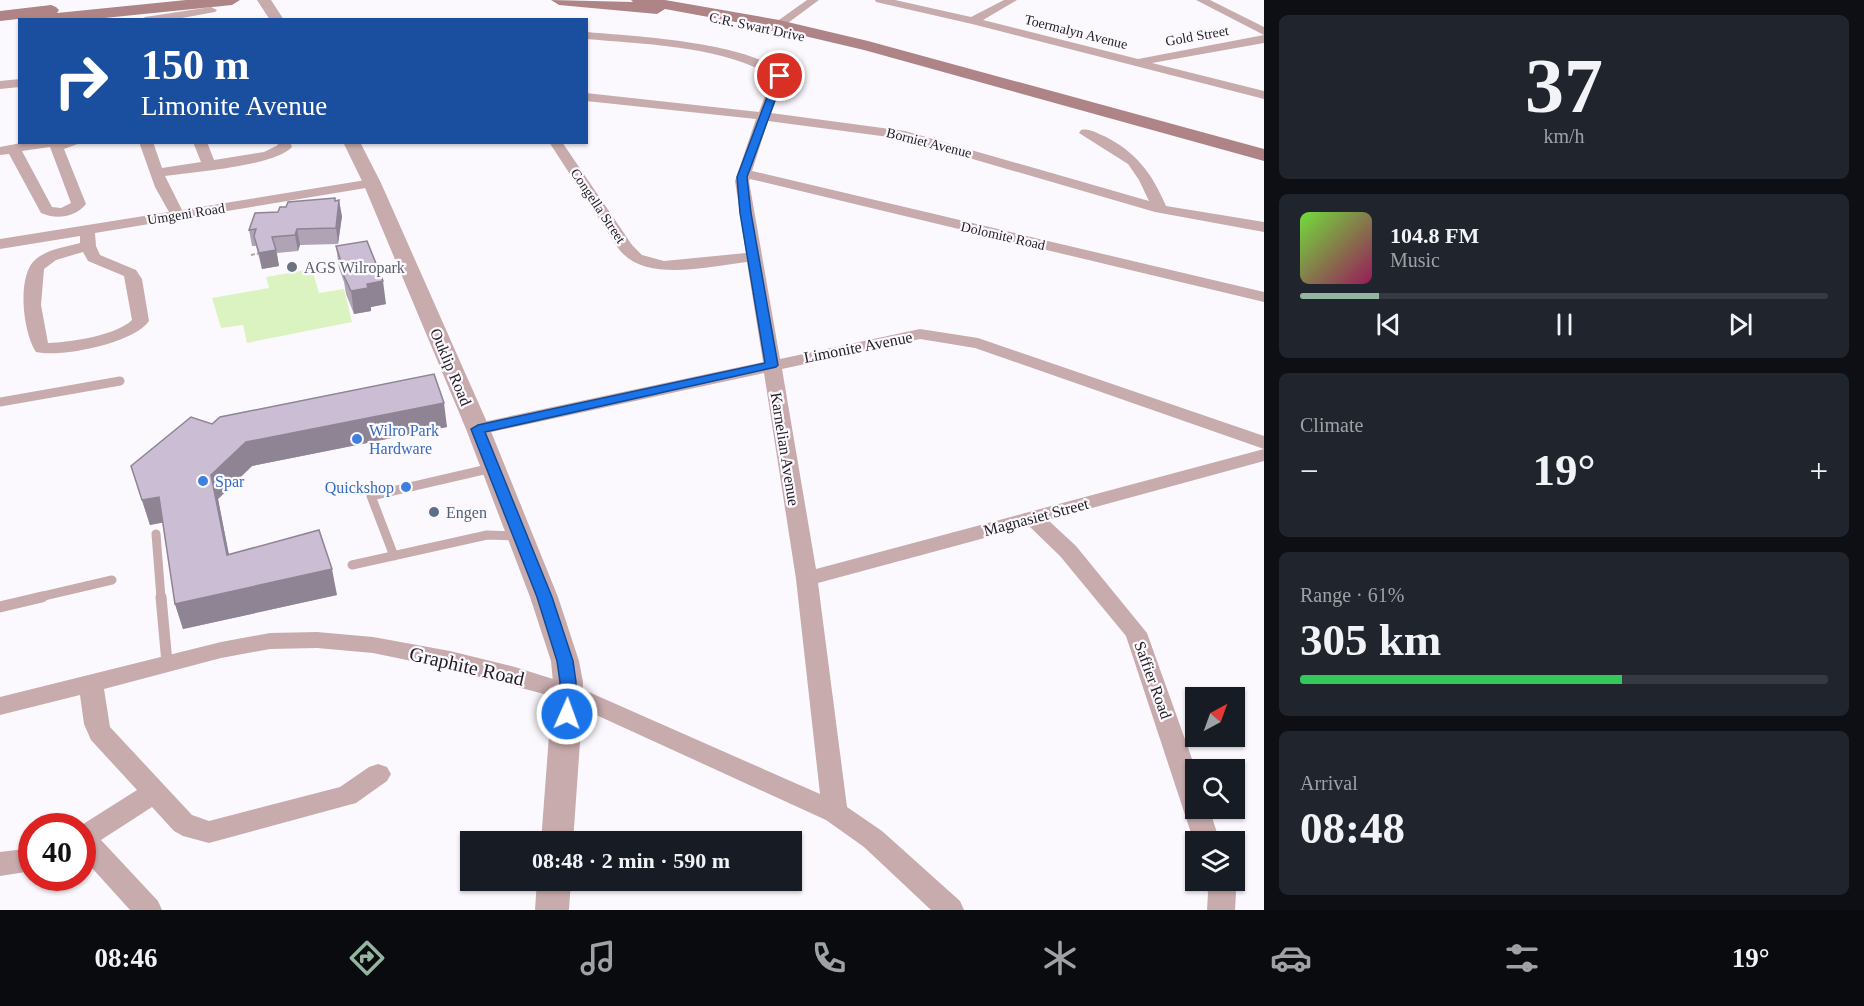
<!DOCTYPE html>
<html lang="en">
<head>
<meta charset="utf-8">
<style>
  :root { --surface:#171b24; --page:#20242c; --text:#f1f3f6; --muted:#9ea1a6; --line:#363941; --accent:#92b4a0 }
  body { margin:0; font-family:Georgia,serif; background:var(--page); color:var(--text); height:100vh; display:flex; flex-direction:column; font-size:22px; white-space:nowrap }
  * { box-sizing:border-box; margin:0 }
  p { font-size:20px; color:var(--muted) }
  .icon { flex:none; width:33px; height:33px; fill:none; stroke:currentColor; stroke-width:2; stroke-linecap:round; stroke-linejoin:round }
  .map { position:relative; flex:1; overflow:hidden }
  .sheet { display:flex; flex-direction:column; gap:15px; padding:15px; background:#0d0f14; width:600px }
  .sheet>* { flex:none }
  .top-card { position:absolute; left:18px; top:18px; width:570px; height:126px; border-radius:0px; box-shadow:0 2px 4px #0004; background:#1a4fa0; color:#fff; overflow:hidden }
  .needle { width:39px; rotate:41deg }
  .buttons { position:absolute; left:1185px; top:687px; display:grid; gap:12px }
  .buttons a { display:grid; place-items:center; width:60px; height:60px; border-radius:0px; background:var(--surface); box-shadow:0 2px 4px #0004; font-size:30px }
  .speed { position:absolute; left:18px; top:813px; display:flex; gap:12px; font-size:30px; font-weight:700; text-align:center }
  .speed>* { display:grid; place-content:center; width:78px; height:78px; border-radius:50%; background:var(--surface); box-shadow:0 2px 4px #0004; line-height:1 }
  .speed .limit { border:9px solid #d22; background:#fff; color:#111 }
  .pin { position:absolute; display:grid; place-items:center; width:51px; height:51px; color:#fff; margin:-26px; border:3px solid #fff; border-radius:50%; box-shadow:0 2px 6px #0007 }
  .me { position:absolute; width:66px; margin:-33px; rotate:2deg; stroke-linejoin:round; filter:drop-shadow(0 0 4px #0008) }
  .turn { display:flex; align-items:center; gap:21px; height:126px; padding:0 24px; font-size:27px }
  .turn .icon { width:78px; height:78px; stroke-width:2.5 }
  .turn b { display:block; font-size:42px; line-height:51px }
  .big { font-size:45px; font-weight:800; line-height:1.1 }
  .sheet .card { flex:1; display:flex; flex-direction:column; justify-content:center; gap:9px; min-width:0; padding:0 21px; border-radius:9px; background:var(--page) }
  .sheet .dial { align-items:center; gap:0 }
  .dial b { font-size:78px; line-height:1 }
  .song { display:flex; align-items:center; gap:18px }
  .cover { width:72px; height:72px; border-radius:9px; background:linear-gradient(135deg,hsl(100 70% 55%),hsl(330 70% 35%)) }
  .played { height:6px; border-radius:3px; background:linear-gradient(90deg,var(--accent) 15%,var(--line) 15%) }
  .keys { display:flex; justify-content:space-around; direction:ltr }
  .heat { display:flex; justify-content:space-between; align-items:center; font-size:33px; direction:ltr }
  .charge { height:9px; border-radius:4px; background:linear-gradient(90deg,#34c759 61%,var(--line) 0) }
  .trip { position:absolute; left:460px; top:831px; width:342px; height:60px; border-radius:0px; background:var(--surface); box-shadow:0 2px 4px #0004; font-weight:800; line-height:60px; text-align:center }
  .dock { display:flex; height:96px; justify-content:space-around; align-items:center; background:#090b0e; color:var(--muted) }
  .dock .icon { width:42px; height:42px }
  .dock .selected { color:var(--accent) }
  .dock b { font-size:27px; color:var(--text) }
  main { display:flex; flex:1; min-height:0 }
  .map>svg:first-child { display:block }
</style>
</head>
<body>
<main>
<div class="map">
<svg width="1264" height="910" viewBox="0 0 1264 910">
  <rect width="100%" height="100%" fill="#fcf9fe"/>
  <path fill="#dbf3c1" d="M312,269L319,293L344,289L352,322L247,343L243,325L221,328L212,298L269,288L266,277Z"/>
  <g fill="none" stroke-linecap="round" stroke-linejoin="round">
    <path stroke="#a8a4aa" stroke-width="2" stroke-dasharray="4 2" stroke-linecap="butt" d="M251,255L260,253"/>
    <path stroke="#c8abac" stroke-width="9" d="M0,402L120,381
      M156,534L161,598
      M394,556L371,496L492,468
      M352,565L487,535L517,536
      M35,598L112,580"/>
    <path stroke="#c8abac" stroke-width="11" d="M161,597L167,663
      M0,607L42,597"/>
    <path fill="#c8abac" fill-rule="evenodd" d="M807,0H819L777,31H769V27Z
      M875,0H895L971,17L1004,0H1017L983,20L1138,59L1264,35V43L1152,63L1264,91V99L972,24L876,2Z
      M1196,0H1210L1264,27V35Z
      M211,7L217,10L215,12L171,20H140L145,17Z
      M586,32C632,36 755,42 785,76L771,113L905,131L1149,201L1139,180L1128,164L1079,133L1081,130C1090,128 1096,133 1104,136C1136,152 1152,173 1166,206L1264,222V232L1155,212L904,139L768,121L752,171L1264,292V302L750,179L749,181L780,359L920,329L978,338L1264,436V449L975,348L920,339L782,369L816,569L1264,449V461L1048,520L1076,546L1147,633L1196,770V808H1209L1220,842H1196V846L1194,842L1126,636L1060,556L1029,526L818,583L847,807L882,831L960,901L964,910H931L864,847L826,820L559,698L450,669L373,653L317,648L270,649L221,658L104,689L110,727L192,815L209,821L340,787L369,767L378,764L387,767L391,774L387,781L356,803L209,843L183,836L174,831L152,807L101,840L158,901L162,910H130L82,857V826H80L137,790L91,740L84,724L80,695L0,715V697L221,642L270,633L317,632L373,637L450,651L515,667L575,686L820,794L796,579L764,373L478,435L471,433L468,429L471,425L478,423L763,362L747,262C709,266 644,284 618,248L549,142H562L632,245L642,255L664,261L746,253L735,181L756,119L586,101V93L759,112L772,77C727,46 641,44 586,39Z
      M20,79V87L0,89V81Z
      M26,142H83L64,149L86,204C76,217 56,220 41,213L9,154L0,155V147ZM50,147L71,203L61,208L52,207L22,151Z
      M139,142H153L162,168L201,162L193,142H207L214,160L264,152L278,145L276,142H290L292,147C275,166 193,172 165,176L182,210L372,179L379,183L372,187L95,233L96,246L100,255L136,270L142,279L149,321C134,343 61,358 36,352C23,333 16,275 36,259C48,249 66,247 80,243V236L0,249V239L169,212L155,187ZM83,252L88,261L124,276L132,320C115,336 70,342 48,343L41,305L44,269L56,260Z
      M32,848V871L0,876V852Z
      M1205,880H1233L1236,893L1235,910H1207L1208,893Z"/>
    <path fill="#c8abac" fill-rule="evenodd" d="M257,0H271L284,20H270Z
      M343,142H360L381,183L490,429L558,597L579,661L583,682L582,714L573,842H541L553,682L551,661L530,597L466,429L363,183Z
      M537,880H571L569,910H535Z"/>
    <path fill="#ae8486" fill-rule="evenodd" d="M186,0H240L232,5L85,20H25L27,18L0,21V11L51,5L56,7L59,10L57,13Z
      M551,0L633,2L631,0H665L779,20L868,41L1264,149V161L864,50L779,30L665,9L657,14L559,5Z"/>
  </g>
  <path fill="#afa3b5" d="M286,207L342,216L338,244L300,245L298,251L277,253L279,266L262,269L256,246H252L249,230L278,212Z
    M336,246L386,304L371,307V311L354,314L346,294L344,282L339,268Z
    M212,424L447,427L252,466L218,499L229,555L337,595L183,629L175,604L163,522L150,525L131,466Z"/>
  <path fill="#8e8494" d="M335,198L337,214L339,200L342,216L338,244L336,228Z
    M297,229L300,245L298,251L295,235Z
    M276,250L279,266L262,269L259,253Z
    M383,281L386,304L371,307V311L354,314L351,291L367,284Z
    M444,403L447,427L252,466L218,499L234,581L227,555L211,475L246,442Z
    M159,497L166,522L150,525L142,500Z
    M332,569L337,595L183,629L175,604Z"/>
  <path fill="#cbbdd3" stroke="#8e8494" stroke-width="1.5" d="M335,198V201L339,200L336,228L297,229L295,235L272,237L276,250L259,253L254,236L256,229L249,230L255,213L278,212L280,207H286L288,202Z
    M367,241L383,281L367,284L368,288L351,291L342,272L344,271L336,246Z
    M434,374L444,403L246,442L211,475L227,555L319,530L332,569L175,604L159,497L142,500L131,466L191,417L212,424L220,417Z"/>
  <path fill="#1a73e8" stroke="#114b97" stroke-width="1.5" d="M780,73L784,76L747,177L751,213L778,365L776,367L485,432L552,597L573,661L576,682L575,714L573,719L567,721L561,719L558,714L560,682L557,661L537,597L471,429L478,425L765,363L740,213L737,177L775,76Z"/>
  <circle fill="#6b7280" stroke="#fcf9fe" stroke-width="2" cx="292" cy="267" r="6"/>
  <g fill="#3f7fe0" stroke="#fcf9fe" stroke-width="2">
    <circle cx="357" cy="439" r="6"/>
    <circle cx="203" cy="481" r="6"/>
    <circle cx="406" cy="487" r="6"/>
  </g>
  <circle fill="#5c6f8a" stroke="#fcf9fe" stroke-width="2" cx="434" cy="512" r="6"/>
  <g text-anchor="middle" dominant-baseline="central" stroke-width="4.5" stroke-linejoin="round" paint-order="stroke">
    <g font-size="14" fill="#221d25" stroke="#fcf9fe">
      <text transform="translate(757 27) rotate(12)">C.R. Swart Drive</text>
      <text transform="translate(1076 32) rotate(14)">Toermalyn Avenue</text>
      <text transform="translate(1197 36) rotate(-10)">Gold Street</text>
      <text transform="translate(929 143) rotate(14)">Borniet Avenue</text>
      <text transform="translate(598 206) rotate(56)">Congella Street</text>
      <text transform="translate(186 214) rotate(-9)">Umgeni Road</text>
      <text transform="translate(1003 236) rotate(13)">Dolomite Road</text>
    </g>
    <g font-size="16" fill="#5b616d" stroke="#fcf9fe" text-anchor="start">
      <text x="304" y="267">AGS Wilropark</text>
    </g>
    <g font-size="16" fill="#221d25" stroke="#fcf9fe">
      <text transform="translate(858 347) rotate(-11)">Limonite Avenue</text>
      <text transform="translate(451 367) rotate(67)">Ouklip Road</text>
      <text transform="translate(785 449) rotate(81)">Karnelian Avenue</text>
      <text transform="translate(1036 517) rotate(-15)">Magnasiet Street</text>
      <text transform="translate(1153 680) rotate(70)">Saffier Road</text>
    </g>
    <g font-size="16" fill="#366cbe" stroke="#fcf9fe" text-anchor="start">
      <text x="369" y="430">Wilro Park<tspan x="369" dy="18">Hardware</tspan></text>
      <text x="215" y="481">Spar</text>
      <text x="394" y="487" text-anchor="end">Quickshop</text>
    </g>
    <g font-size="16" fill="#4e5e75" stroke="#fcf9fe" text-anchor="start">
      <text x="446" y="512">Engen</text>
    </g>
    <g font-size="20" fill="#221d25" stroke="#fcf9fe">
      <text transform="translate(467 666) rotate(13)">Graphite Road</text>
    </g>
  </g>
</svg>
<div class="buttons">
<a><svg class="needle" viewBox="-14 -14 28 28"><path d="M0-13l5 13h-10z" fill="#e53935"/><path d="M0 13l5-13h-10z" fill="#9ea1a6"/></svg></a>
<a><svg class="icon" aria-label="search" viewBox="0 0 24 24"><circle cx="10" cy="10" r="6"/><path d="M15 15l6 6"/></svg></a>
<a><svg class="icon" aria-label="layers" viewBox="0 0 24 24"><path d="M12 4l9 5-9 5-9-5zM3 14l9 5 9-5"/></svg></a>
</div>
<div class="speed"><div class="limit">40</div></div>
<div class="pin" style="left:780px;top:76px;background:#d93025"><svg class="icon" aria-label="arrive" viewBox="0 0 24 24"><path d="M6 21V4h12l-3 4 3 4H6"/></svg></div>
<svg class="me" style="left:567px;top:714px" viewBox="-20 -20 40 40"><circle r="17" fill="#1a73e8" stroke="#fff" stroke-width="3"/><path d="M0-11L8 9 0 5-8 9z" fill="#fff"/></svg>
<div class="trip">08:48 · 2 min · 590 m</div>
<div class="top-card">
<div class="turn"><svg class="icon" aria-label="right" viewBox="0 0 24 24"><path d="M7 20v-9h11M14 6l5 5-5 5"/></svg><div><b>150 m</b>Limonite Avenue</div></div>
</div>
</div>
<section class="sheet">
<div class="card dial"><b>37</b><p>km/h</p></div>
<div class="card">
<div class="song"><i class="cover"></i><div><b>104.8 FM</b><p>Music</p></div></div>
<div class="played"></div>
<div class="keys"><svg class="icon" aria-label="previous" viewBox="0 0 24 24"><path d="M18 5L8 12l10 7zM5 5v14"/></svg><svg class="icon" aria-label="pause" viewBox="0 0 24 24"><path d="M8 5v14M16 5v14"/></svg><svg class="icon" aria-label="next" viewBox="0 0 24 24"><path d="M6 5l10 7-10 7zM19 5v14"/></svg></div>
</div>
<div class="card"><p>Climate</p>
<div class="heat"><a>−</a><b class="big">19°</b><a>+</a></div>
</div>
<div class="card"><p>Range · 61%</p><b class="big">305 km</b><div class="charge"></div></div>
<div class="card"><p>Arrival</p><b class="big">08:48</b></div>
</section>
</main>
<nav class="dock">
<b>08:46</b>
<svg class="icon selected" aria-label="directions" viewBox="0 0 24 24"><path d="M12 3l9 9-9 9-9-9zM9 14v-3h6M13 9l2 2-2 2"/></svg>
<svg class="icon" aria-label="music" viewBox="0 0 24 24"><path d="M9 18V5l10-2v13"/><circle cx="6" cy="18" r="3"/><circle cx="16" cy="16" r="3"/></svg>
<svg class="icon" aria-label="phone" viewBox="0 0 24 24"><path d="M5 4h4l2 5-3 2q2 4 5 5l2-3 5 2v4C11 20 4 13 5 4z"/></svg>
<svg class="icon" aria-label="climate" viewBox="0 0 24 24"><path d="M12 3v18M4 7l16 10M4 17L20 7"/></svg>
<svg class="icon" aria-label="car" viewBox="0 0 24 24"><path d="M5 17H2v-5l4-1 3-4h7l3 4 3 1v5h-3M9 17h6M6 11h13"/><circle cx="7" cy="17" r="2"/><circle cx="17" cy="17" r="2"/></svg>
<svg class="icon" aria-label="filters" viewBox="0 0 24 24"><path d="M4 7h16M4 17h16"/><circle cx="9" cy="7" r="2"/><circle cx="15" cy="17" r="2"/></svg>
<b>19°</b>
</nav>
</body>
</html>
